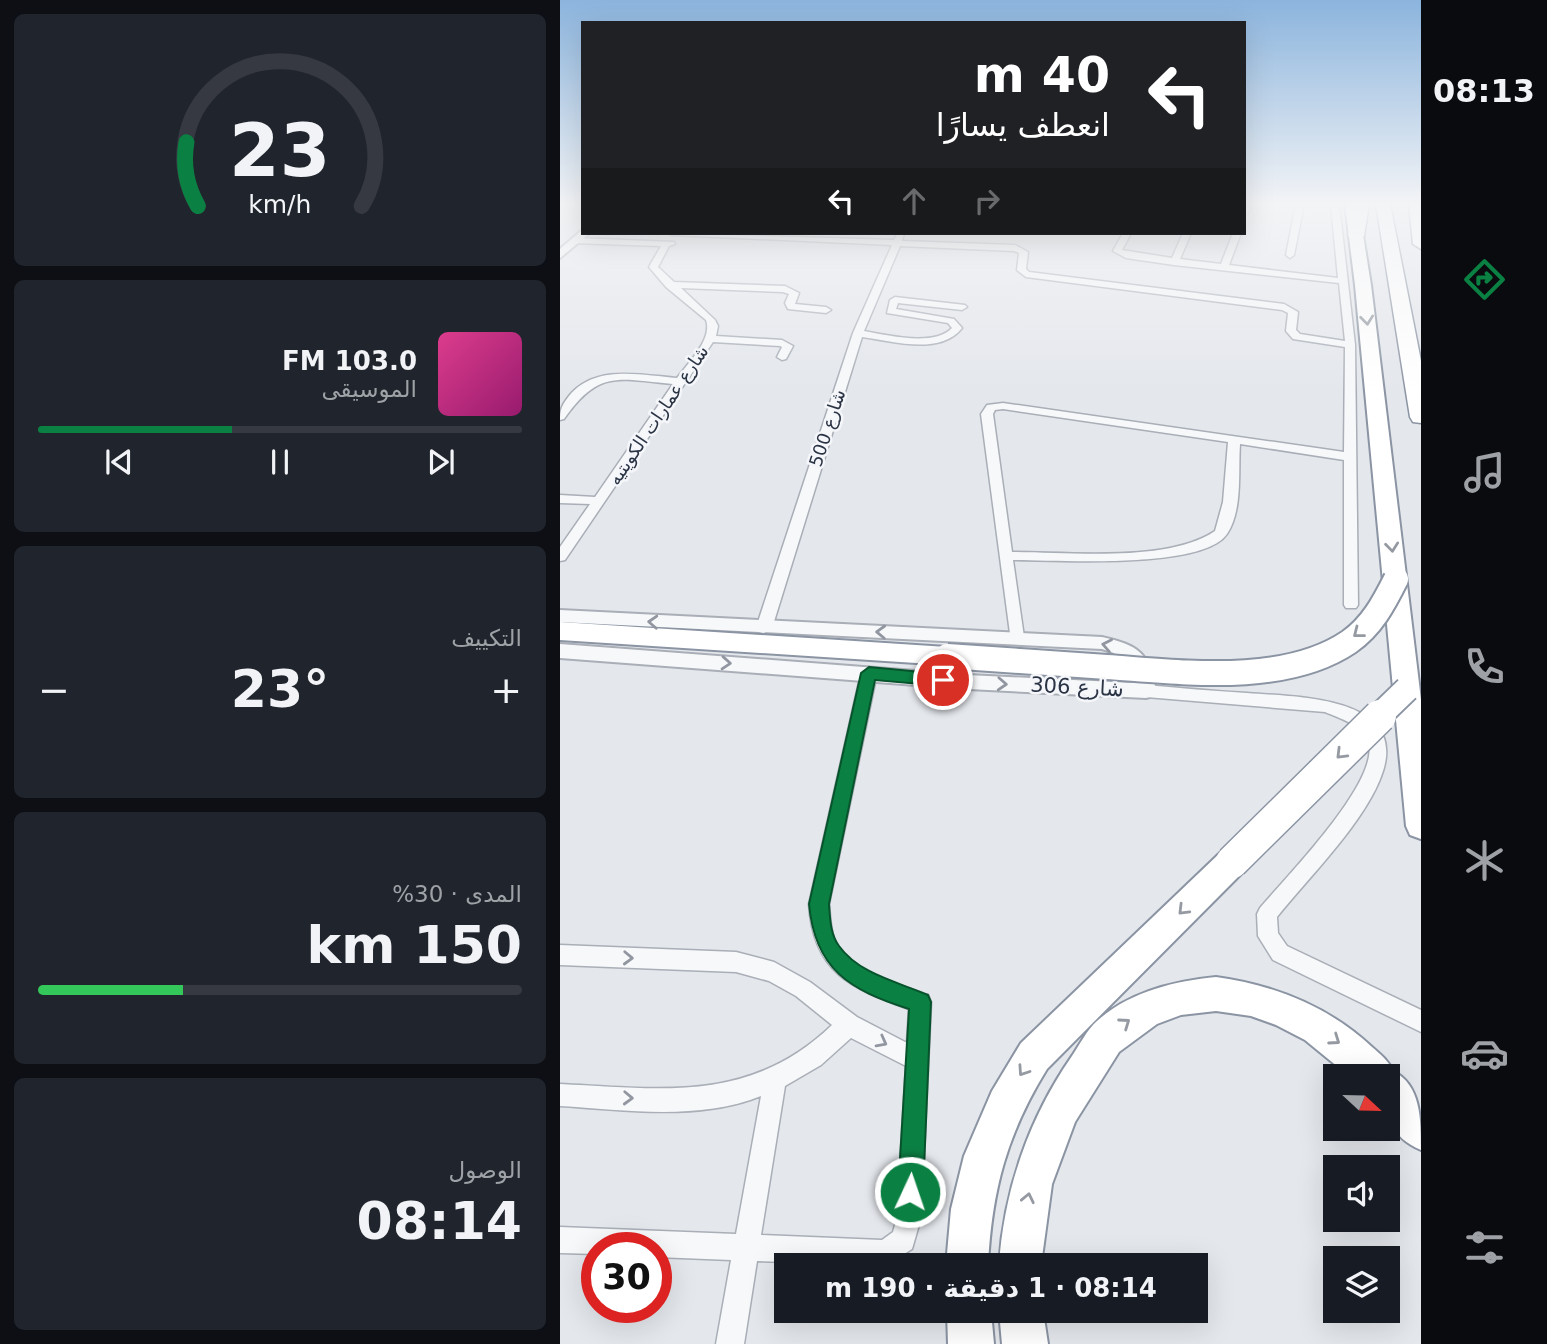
<!DOCTYPE html>
<html lang="ar">
<head>
<meta charset="utf-8">
<style>
  :root { --surface:#171b24; --page:#20242c; --text:#f1f3f6; --muted:#9ea1a6; --line:#363941; --accent:#0b8043 }
  body { margin:0; font-family:"DejaVu Sans","Noto Naskh Arabic",sans-serif; background:var(--page); color:var(--text); direction:rtl; height:100vh; display:flex; flex-direction:column; font-size:26px; white-space:nowrap }
  * { box-sizing:border-box; margin:0 }
  p { font-size:23px; color:var(--muted) }
  .icon { flex:none; width:38px; height:38px; fill:none; stroke:currentColor; stroke-width:2; stroke-linecap:round; stroke-linejoin:round }
  .map { position:relative; flex:1; overflow:hidden; direction:ltr }
  .side { display:flex; flex-direction:column; gap:14px; padding:14px; background:#0d0f14; width:560px }
  .side>* { flex:none }
  .hud { position:absolute; left:21px; top:21px; width:665px; height:214px; border-radius:0px; box-shadow:0 7px 28px #0002; direction:rtl; background:#202124; color:#fff; overflow:hidden }
  .needle { width:46px; rotate:112deg }
  .tools { position:absolute; left:763px; top:1064px; display:grid; gap:14px }
  .tools a { display:grid; place-items:center; width:77px; height:77px; border-radius:0px; background:var(--surface); box-shadow:0 7px 28px #0002; font-size:35px }
  .speed { position:absolute; left:21px; top:1232px; display:flex; gap:14px; font-size:35px; font-weight:700; text-align:center }
  .speed>* { display:grid; place-content:center; width:91px; height:91px; border-radius:50%; background:var(--surface); box-shadow:0 7px 28px #0002; line-height:1 }
  .speed .limit { border:10px solid #d22; background:#fff; color:#111 }
  .pin { position:absolute; display:grid; place-items:center; width:60px; height:60px; color:#fff; margin:-30px; border:4px solid #fff; border-radius:50%; box-shadow:0 2px 7px #0007 }
  .me { position:absolute; width:77px; margin:-38px; rotate:3deg; stroke-linejoin:round; filter:drop-shadow(0 0 5px #0008) }
  .turn { display:flex; align-items:center; gap:24px; height:147px; padding:0 21px; font-size:32px }
  .turn .icon { width:91px; height:91px; stroke-width:2.5 }
  .turn b { display:block; font-size:49px; line-height:60px }
  .lanes { display:flex; align-items:center; height:66px; padding:0 21px; background:#0003; justify-content:center; gap:35px; direction:ltr }
  .lanes .off { opacity:.35 }
  .big { font-size:52px; font-weight:700; line-height:1.1 }
  .side .widget { flex:1; display:flex; flex-direction:column; justify-content:center; gap:10px; min-width:0; padding:0 24px; border-radius:10px; background:var(--page) }
  .side .dial { align-items:center; gap:0 }
  .dial svg { height:182px; overflow:visible; fill:none; stroke:var(--line); stroke-width:7; stroke-linecap:round; text-anchor:middle }
  .dial text { fill:var(--text); stroke:none }
  .song { display:flex; align-items:center; gap:21px }
  .cover { width:84px; height:84px; border-radius:10px; background:linear-gradient(135deg,hsl(330 70% 55%),hsl(320 70% 35%)) }
  .played { height:7px; border-radius:4px; background:linear-gradient(90deg,var(--accent) 40%,var(--line) 40%) }
  .keys { display:flex; justify-content:space-around; direction:ltr }
  .heat { display:flex; justify-content:space-between; align-items:center; font-size:38px; direction:ltr }
  .charge { height:10px; border-radius:5px; background:linear-gradient(90deg,#34c759 30%,var(--line) 0) }
  .trip { position:absolute; left:214px; top:1253px; width:434px; height:70px; border-radius:0px; background:var(--surface); box-shadow:0 7px 28px #0002; font-weight:700; line-height:70px; text-align:center; direction:rtl }
  main { display:flex; flex:1; min-height:0 }
  .tabs { display:flex; flex-direction:column; width:126px; justify-content:space-around; align-items:center; background:#090b0e; color:var(--muted) }
  .tabs .icon { width:49px; height:49px }
  .tabs .current { color:var(--accent) }
  .tabs b { font-size:32px; color:var(--text) }
  .map>svg:first-child { display:block }
</style>
</head>
<body>
<main>
<nav class="tabs">
<b>08:13</b>
<svg class="icon current" aria-label="directions" viewBox="0 0 24 24"><path d="M12 3l9 9-9 9-9-9zM9 14v-3h6M13 9l2 2-2 2"/></svg>
<svg class="icon" aria-label="music" viewBox="0 0 24 24"><path d="M9 18V5l10-2v13"/><circle cx="6" cy="18" r="3"/><circle cx="16" cy="16" r="3"/></svg>
<svg class="icon" aria-label="phone" viewBox="0 0 24 24"><path d="M5 4h4l2 5-3 2q2 4 5 5l2-3 5 2v4C11 20 4 13 5 4z"/></svg>
<svg class="icon" aria-label="climate" viewBox="0 0 24 24"><path d="M12 3v18M4 7l16 10M4 17L20 7"/></svg>
<svg class="icon" aria-label="car" viewBox="0 0 24 24"><path d="M5 17H2v-5l4-1 3-4h7l3 4 3 1v5h-3M9 17h6M6 11h13"/><circle cx="7" cy="17" r="2"/><circle cx="17" cy="17" r="2"/></svg>
<svg class="icon" aria-label="filters" viewBox="0 0 24 24"><path d="M4 7h16M4 17h16"/><circle cx="9" cy="7" r="2"/><circle cx="15" cy="17" r="2"/></svg>
</nav>
<div class="map">
<svg width="861" height="1344" viewBox="0 0 861 1344">
  <rect width="100%" height="100%" fill="#e4e7ec"/>
  <g fill="none" stroke-linecap="round" stroke-linejoin="round">
    <defs>
      <path id="minor" d="M684,204H691L688,213L684,215Z
        M736,204H744L734,255L730,258L726,255Z
        M771,204H779L795,345L798,605L796,608H786L784,605V460L680,444C678,471 683,510 667,534C643,570 495,560 453,560L464,637L456,642L451,641L421,414L427,405L443,403L784,452L785,347L733,339L726,331L728,313L722,310L466,277L457,270L459,253L454,251L340,246L304,331C327,335 374,347 392,328L388,323L327,313L330,300L335,297L405,305L407,307L402,310L338,303L336,309L394,319L402,328C380,356 332,341 302,337L212,628L204,633L199,632L196,628L293,333L332,245L112,235L108,233L334,240L338,233H344L342,241L455,245L468,252L466,269L469,272L724,304L738,312L736,330L740,334L785,341L779,283L614,265L566,258L553,251L563,233H571L562,250L612,258L623,233H631L620,259L661,264L673,233H681L669,265L778,278ZM443,409L668,442L663,502L655,531C607,563 509,552 452,552L433,414L435,410Z
        M15,238L114,242L115,244L109,246L98,267L114,282L225,286L239,293L235,304L266,307L271,310L266,313L228,309L225,303L229,294L223,292L121,288L155,320L158,326L156,336L222,340L233,346L226,359L222,360L217,357L222,347L220,346L153,342L5,560L0,561V547L30,504L0,503V495L35,497L113,384C58,379 39,369 4,419L0,420C0,409 2,405 9,396C35,364 81,375 117,378C128,363 153,339 146,320L106,287L89,267L101,246L12,243L11,241Z
        M309,667L317,673L269,904C270,916 270,930 275,941C291,975 337,983 368,995L371,1002L361,1218L352,1249L327,1265L197,1261L184,1344H156L171,1260L96,1257V1248H37V1254L0,1253V1227L176,1234L201,1096C139,1121 65,1110 0,1106V1084C104,1089 191,1103 272,1025L236,996L209,981L176,972L0,965V945L176,952L214,962L250,982L297,1017L347,1043L349,1009C290,988 253,972 249,904L301,673ZM291,1038L346,1066L337,1218L333,1232L322,1240L201,1235L225,1086L261,1065Z
        M586,685C620,688 653,691 687,693C733,697 847,695 823,771C808,819 749,877 717,917L718,933L727,946L861,1010V1032L713,960L698,936L697,914L700,908C725,878 823,779 808,741C802,725 779,718 765,712L586,697L580,695L578,691L580,687Z"/>
      <path id="tertiary" d="M21,231L30,233L0,258V249Z
        M0,610L542,637C578,645 590,653 596,691L593,696L586,698L408,689L0,658V644L408,675L575,683C571,662 563,655 542,649L0,622Z"/>
      <path id="trunk" d="M785,204H798L811,285L861,700V839L850,835L846,826L795,285Z
        M0,622L387,647L396,650L400,656L396,662L387,665L0,640Z
        M672,848L683,852L688,862L683,872L487,1069C447,1134 432,1189 428,1265H386L391,1209L404,1156L432,1091L461,1043L661,852Z
        M656,977C714,985 768,1006 812,1047C820,1054 828,1060 833,1071C861,1085 861,1119 861,1150C824,1134 828,1110 828,1076H789L745,1040L716,1025L691,1016L656,1011L621,1015L597,1024L559,1052L515,1122L492,1184L481,1265H439C444,1190 469,1118 512,1056C520,1044 527,1030 537,1021C569,992 614,981 656,977Z
        M387,1311H431L434,1344H388Z
        M439,1311H483L488,1344H442Z"/>
      <path id="motorway" d="M795,204H809L804,236L796,241L788,236Z
        M816,204H830L861,361V423L853,422L850,417Z
        M849,204H861V249L853,244Z"/>
    </defs>
    <use href="#minor" stroke="#a9aeb7" stroke-width="3"/>
    <use href="#tertiary" stroke="#a9aeb7" stroke-width="4"/>
    <use href="#trunk" stroke="#8b94a3" stroke-width="4"/>
    <use href="#motorway" stroke="#8b94a3" stroke-width="3"/>
    <use href="#minor" fill="#f7f8fa" fill-rule="evenodd"/>
    <use href="#tertiary" fill="#f7f8fa" fill-rule="evenodd"/>
    <use href="#trunk" fill="#fff" fill-rule="evenodd"/>
    <use href="#motorway" fill="#fff" fill-rule="evenodd"/>
    <defs>
      <path id="trunk-bridge-far1" d="M387,656C440,660 494,663 547,667C621,672 724,686 789,642C812,626 824,603 836,579
        M818,717L847,689"/>
      <path id="trunk-bridge" d="M672,862L820,716"/>
    </defs>
    <use href="#trunk-bridge-far1" stroke="#8b94a3" stroke-width="28" stroke-linecap="butt"/>
    <use href="#trunk-bridge" stroke="#8b94a3" stroke-width="35" stroke-linecap="butt"/>
    <use href="#trunk-bridge-far1" stroke="#fff" stroke-width="24"/>
    <use href="#trunk-bridge" stroke="#fff" stroke-width="32"/>
  </g>
  <defs><path id="oneway-chevron" d="M-2-3.5L2.5 0L-2 3.5" fill="none" stroke-width="1.6" stroke-linecap="round" stroke-linejoin="round" transform="scale(1.75)"/></defs>
  <g stroke="#959aa2">
    <use href="#oneway-chevron" transform="translate(807 320) rotate(84)"/>
    <use href="#oneway-chevron" transform="translate(832 547) rotate(84)"/>
    <use href="#oneway-chevron" transform="translate(798 633) rotate(142)"/>
    <use href="#oneway-chevron" transform="translate(781 754) rotate(135)"/>
    <use href="#oneway-chevron" transform="translate(623 910) rotate(135)"/>
    <use href="#oneway-chevron" transform="translate(565 1023) rotate(-35)"/>
    <use href="#oneway-chevron" transform="translate(775 1040) rotate(35)"/>
    <use href="#oneway-chevron" transform="translate(463 1071) rotate(124)"/>
    <use href="#oneway-chevron" transform="translate(468 1198) rotate(-78)"/>
  </g>
  <g stroke="#9196a0">
    <use href="#oneway-chevron" transform="translate(93 622) rotate(-177)"/>
    <use href="#oneway-chevron" transform="translate(321 632) rotate(-178)"/>
    <use href="#oneway-chevron" transform="translate(547 645) rotate(-169)"/>
    <use href="#oneway-chevron" transform="translate(166 663) rotate(4)"/>
    <use href="#oneway-chevron" transform="translate(442 684) rotate(3)"/>
    <use href="#oneway-chevron" transform="translate(68 958) rotate(2)"/>
    <use href="#oneway-chevron" transform="translate(322 1042) rotate(28)"/>
    <use href="#oneway-chevron" transform="translate(68 1098) rotate(2)"/>
  </g>
  <linearGradient id="sky" x2="0" y2="1"><stop stop-color="#8bb4dd"/><stop offset="0.52" stop-color="#f3f4f6"/><stop offset="1" stop-color="#f3f4f6" stop-opacity="0"/></linearGradient>
  <rect width="861" height="392" fill="url(#sky)"/>
  <path fill="#0b8043" stroke="#07532c" stroke-width="2" d="M309,667L383,674L391,680L383,686L315,680L269,904C270,917 270,934 279,946C299,974 338,982 368,995L371,1002L363,1192L359,1200L350,1204L342,1200L338,1192L349,1009C290,990 255,970 249,904L301,673Z"/>
  <g text-anchor="middle" dominant-baseline="central" stroke-width="5" stroke-linejoin="round" paint-order="stroke">
    <g font-size="18" fill="#2b3445" stroke="#f4f6f9">
      <text transform="translate(98 415) rotate(-56)">شارع عمارات الكويتيه</text>
      <text transform="translate(267 428) rotate(-72)">شارع 500</text>
    </g>
    <g font-size="21" fill="#2b3445" stroke="#f4f6f9">
      <text transform="translate(517 687) rotate(3)">شارع 306</text>
    </g>
  </g>
</svg>
<div class="tools">
<a><svg class="needle" viewBox="-14 -14 28 28"><path d="M0-13l5 13h-10z" fill="#e53935"/><path d="M0 13l5-13h-10z" fill="#9ea1a6"/></svg></a>
<a><svg class="icon" aria-label="sound" viewBox="0 0 24 24"><path d="M4 9h4l5-4v14l-5-4H4zM17 9q2 3 0 6"/></svg></a>
<a><svg class="icon" aria-label="layers" viewBox="0 0 24 24"><path d="M12 4l9 5-9 5-9-5zM3 14l9 5 9-5"/></svg></a>
</div>
<div class="speed"><div class="limit">30</div></div>
<div class="pin" style="left:383px;top:680px;background:#d93025"><svg class="icon" aria-label="arrive" viewBox="0 0 24 24"><path d="M6 21V4h12l-3 4 3 4H6"/></svg></div>
<svg class="me" style="left:350px;top:1192px" viewBox="-20 -20 40 40"><circle r="17" fill="#0b8043" stroke="#fff" stroke-width="3"/><path d="M0-11L8 9 0 5-8 9z" fill="#fff"/></svg>
<div class="trip">08:14 · 1 دقيقة · 190 m</div>
<div class="hud">
<div class="turn"><svg class="icon" aria-label="left" viewBox="0 0 24 24"><path d="M17 20v-9H6M10 6l-5 5 5 5"/></svg><div><b>40 m</b>انعطف يسارًا</div></div>
<div class="lanes"><svg class="icon" aria-label="left" viewBox="0 0 24 24"><path d="M17 20v-9H6M10 6l-5 5 5 5"/></svg><svg class="icon off" aria-label="ahead" viewBox="0 0 24 24"><path d="M12 20V5M6 11l6-6 6 6"/></svg><svg class="icon off" aria-label="right" viewBox="0 0 24 24"><path d="M7 20v-9h11M14 6l5 5-5 5"/></svg></div>
</div>
</div>
<section class="side">
<div class="widget dial"><svg viewBox="0 0 100 80">
<path d="M14 69A42 42 0 1 1 86 69"/>
<path d="M14 69A42 42 0 0 1 9 41" stroke="#0b8043"/>
<text x="50" y="56" font-size="32" font-weight="700">23</text>
<text x="50" y="72" font-size="11">km/h</text>
</svg></div>
<div class="widget">
<div class="song"><i class="cover"></i><div><b>103.0 FM</b><p>الموسيقى</p></div></div>
<div class="played"></div>
<div class="keys"><svg class="icon" aria-label="previous" viewBox="0 0 24 24"><path d="M18 5L8 12l10 7zM5 5v14"/></svg><svg class="icon" aria-label="pause" viewBox="0 0 24 24"><path d="M8 5v14M16 5v14"/></svg><svg class="icon" aria-label="next" viewBox="0 0 24 24"><path d="M6 5l10 7-10 7zM19 5v14"/></svg></div>
</div>
<div class="widget"><p>التكييف</p>
<div class="heat"><a>−</a><b class="big">23°</b><a>+</a></div>
</div>
<div class="widget"><p>المدى · 30%</p><b class="big">150 km</b><div class="charge"></div></div>
<div class="widget"><p>الوصول</p><b class="big">08:14</b></div>
</section>
</main>
</body>
</html>
